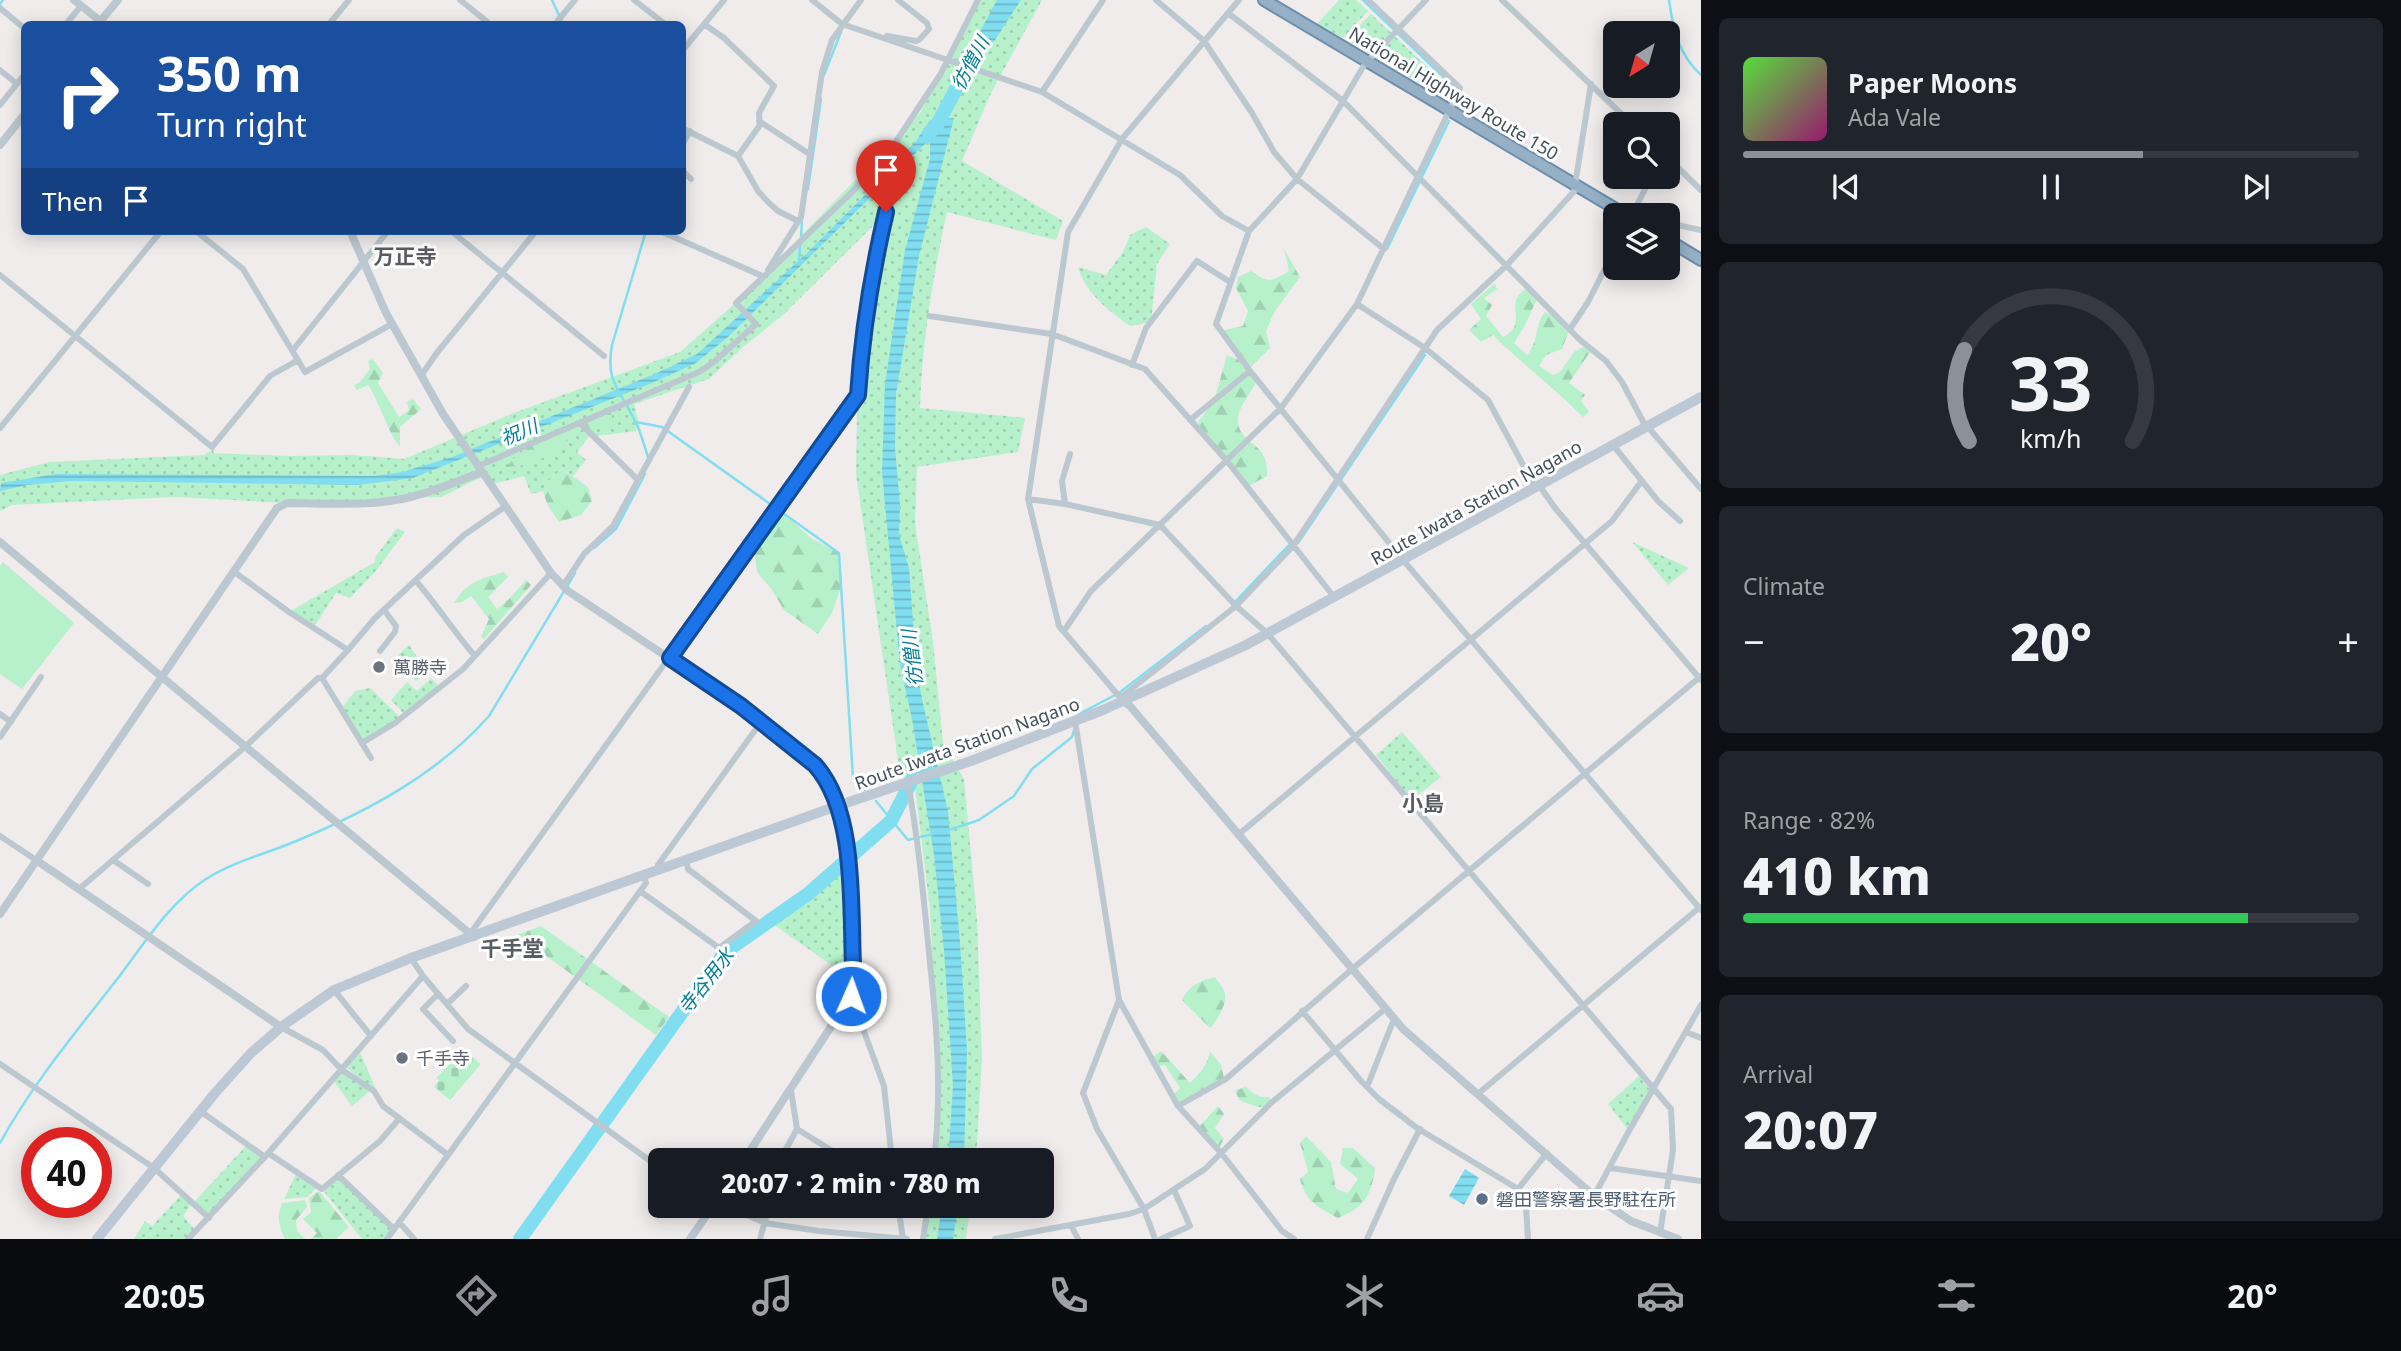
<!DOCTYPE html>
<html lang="en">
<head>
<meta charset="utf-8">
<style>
  :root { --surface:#171b24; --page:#20242c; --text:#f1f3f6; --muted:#9ea1a6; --line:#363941; --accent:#8c9099 }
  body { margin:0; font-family:"Noto Sans","Noto Sans JP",sans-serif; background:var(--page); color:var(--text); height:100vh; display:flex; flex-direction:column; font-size:26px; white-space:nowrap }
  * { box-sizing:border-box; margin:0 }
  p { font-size:23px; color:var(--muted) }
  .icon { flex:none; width:38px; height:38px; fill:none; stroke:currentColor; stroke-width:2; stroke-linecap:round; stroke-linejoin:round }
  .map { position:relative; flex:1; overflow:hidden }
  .side { display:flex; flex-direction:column; gap:18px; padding:18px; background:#0d0f14; width:700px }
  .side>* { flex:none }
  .banner { position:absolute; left:21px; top:21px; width:665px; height:214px; border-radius:10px; box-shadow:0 4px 18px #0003; background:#1a4fa0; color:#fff; overflow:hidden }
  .needle { width:46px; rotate:217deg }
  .fabs { position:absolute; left:1603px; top:21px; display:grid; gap:14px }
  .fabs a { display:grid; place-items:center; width:77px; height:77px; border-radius:10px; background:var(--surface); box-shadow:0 4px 18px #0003; font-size:35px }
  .speed { position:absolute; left:21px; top:1127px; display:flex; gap:14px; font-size:35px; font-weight:700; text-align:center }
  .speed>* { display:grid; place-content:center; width:91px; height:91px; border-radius:50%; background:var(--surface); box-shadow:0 4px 18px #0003; line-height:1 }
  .speed .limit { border:10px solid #d22; background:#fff; color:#111 }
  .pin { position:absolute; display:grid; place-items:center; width:60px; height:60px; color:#fff; margin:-72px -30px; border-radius:50% 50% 50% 0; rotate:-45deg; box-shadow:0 0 7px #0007 }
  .pin .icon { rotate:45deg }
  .me { position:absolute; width:77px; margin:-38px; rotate:2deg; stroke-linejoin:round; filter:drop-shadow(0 0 5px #0008) }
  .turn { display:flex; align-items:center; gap:24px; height:147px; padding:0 21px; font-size:32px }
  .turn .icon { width:91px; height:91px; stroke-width:2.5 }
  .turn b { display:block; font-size:49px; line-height:60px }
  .then { display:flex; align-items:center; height:66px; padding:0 21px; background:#0003; gap:14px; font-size:26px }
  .big { font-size:52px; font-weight:800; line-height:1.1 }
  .side .widget { flex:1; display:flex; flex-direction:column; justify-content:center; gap:10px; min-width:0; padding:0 24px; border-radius:10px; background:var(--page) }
  .side .dial { align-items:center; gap:0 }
  .dial svg { height:182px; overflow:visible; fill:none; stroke:var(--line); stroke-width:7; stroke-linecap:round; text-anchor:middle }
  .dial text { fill:var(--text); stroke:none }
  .song { display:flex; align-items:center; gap:21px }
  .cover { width:84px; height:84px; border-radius:10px; background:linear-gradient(135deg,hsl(110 70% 55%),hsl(320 70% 35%)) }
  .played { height:7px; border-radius:4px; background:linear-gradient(90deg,var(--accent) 65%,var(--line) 65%) }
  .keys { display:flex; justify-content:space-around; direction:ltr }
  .heat { display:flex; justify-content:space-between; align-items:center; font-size:38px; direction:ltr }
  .charge { height:10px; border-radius:5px; background:linear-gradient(90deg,#34c759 82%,var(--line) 0) }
  .trip { position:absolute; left:648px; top:1148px; width:406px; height:70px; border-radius:10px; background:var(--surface); box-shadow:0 4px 18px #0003; font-weight:800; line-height:70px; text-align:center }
  .tab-bar { display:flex; height:112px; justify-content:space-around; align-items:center; background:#090b0e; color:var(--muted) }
  .tab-bar .icon { width:49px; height:49px }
  .tab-bar .current { color:var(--accent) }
  .tab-bar b { font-size:32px; color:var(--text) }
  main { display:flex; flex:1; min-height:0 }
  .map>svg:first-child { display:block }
</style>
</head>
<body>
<main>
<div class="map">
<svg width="1701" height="1239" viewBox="0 0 1701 1239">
  <defs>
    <pattern id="grass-dots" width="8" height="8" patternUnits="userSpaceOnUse" patternTransform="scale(1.75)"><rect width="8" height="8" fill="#b7f1cb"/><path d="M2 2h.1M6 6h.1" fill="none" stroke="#9fd0b1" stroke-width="1.8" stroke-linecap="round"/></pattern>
    <pattern id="forest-firs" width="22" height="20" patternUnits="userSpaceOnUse" patternTransform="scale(1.75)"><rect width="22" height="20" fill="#b7f1cb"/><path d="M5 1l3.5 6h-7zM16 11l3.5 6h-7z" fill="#9fd0b1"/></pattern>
    <pattern id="cemetery-stones" width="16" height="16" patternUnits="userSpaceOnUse" patternTransform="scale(1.75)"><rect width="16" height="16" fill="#b7f1cb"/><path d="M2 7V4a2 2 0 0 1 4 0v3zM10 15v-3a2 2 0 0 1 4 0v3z" fill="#9fd0b1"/></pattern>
    <pattern id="water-rules" width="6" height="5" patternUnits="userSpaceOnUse" patternTransform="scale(1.75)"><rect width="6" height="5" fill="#81def0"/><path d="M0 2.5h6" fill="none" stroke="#6bb6c5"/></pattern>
  </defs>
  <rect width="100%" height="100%" fill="#f0ecec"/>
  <path fill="url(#grass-dots)" d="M981,0H1042L991,93L962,161L1063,221L1056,240L947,212C933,276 922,342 920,408L1025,418L1018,452L917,467L915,523L933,642L943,743L964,779L977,919L982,1058L976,1160H933L937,1053L930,910L915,787L900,774L856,474L857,409L888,222L886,213L783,315L743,347L709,379L634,404L641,431L637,424L636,431L589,437L577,452L586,460L573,476L562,469L548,481L543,491L531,494L524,476L494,484L484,476L441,497L287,503L175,497L12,505L0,511V475L49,462L204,455L213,449L214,453L291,456L352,455L404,459L511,414L680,352L741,298L920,113Z
    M1339,0H1356L1368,11L1343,38L1317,24Z
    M1371,14L1453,91L1449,101L1346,39Z
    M1146,227L1170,244L1157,264L1151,322L1130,326C1109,311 1086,294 1078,267L1106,275L1123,252L1130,235Z
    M397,528L405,532L375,572L350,598L336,593L314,627L289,612L375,562L376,556Z
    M1632,542L1689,568L1668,585Z
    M409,645L428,673L416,681L395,666L399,654Z
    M431,678L440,687L405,715L391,700L407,682L417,691Z
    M370,688L401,718L362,743L341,709L355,691Z
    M1402,732L1441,777L1412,800L1376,755Z
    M843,872L844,974L773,924Z
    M359,1050L375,1087L352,1106L333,1080L342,1070L366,1084L346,1067Z
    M1639,1076L1652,1092L1629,1131L1608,1104Z
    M246,1146L265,1157L209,1218L192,1204L183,1216L196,1231L189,1239H134L145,1221L152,1226L182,1194L193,1203Z
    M297,1172L318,1186L307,1197L284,1199Z
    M338,1175L394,1229L387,1239H362L322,1189Z
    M928,1206H970L966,1239H923Z"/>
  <path fill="url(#forest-firs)" d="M1284,249L1300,277L1275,311L1266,331L1270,348L1251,367L1221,331L1243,326L1248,311L1236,288L1238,277L1251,271C1267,283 1272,282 1289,271Z
    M1495,283L1497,289L1484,298L1492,305L1486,316L1503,337C1530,324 1502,303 1526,289L1538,297L1525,325L1514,343L1527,355C1539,342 1535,323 1545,312L1553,315L1568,333L1562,349L1546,355L1539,366L1553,375L1560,372L1574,352L1583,347L1592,349L1569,383L1585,395L1581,401L1589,412L1583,417C1554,388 1522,364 1493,335L1481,342L1469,330L1481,319L1471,304Z
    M1227,355L1244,362L1257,379C1253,392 1239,404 1238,419C1237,440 1259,442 1265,459C1267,464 1267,471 1267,476L1247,487L1203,434L1198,422L1214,401Z
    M373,359L383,373L378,383L399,417L409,410L407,402L413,399L421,409L400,427V446C391,440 378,399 368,385L357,390L354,385L360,382L370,369L368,361Z
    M613,409L611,424C601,427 589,428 580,433C548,450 547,465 506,467C532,436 577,424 613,409Z
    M562,469L588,487L592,501L581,515L559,522L548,506L543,491L548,481Z
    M784,514L811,538L839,553L841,587L832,613L818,634L784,610L772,590L757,572L754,550L766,523Z
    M504,572L508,577L488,597L497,609L510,598L526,580L531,585L484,639L481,637L489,619L471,596L462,602L454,603C468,581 480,579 504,572Z
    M541,926L669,1017L656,1035L517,935Z
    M1215,977C1218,982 1224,988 1225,994C1227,1004 1217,1021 1210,1028L1182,1000C1188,986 1200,980 1215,977Z
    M1161,1051L1190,1083C1199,1074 1208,1065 1210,1051L1221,1065L1224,1078L1180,1103L1174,1094L1180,1088L1165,1065L1158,1067L1153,1057Z
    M1246,1087C1253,1094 1259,1098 1269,1097L1271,1100L1266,1107H1258L1239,1100L1235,1090Z
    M1218,1106L1224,1114L1215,1128L1224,1139L1219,1148L1199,1127Z
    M1306,1136L1331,1162L1336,1189L1348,1193L1358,1179L1340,1164L1343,1148H1353L1375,1168C1372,1194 1364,1208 1338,1218C1319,1208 1305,1201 1300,1179L1308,1172L1300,1143Z
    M319,1191L349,1227L336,1239H311L317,1233L303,1219L311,1212L309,1198Z
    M305,1200L307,1207L296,1220L297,1231L305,1239H285C279,1226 276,1217 282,1203Z"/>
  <path fill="url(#cemetery-stones)" d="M464,1050L481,1064L450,1100L434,1087L439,1080L436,1078Z"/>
  <path fill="#b7f1cb" d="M3,562L74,623L22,689L0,674V566Z"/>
  <path fill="url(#water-rules)" d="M997,0H1021L995,40L947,93Z
    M954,118L919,256L896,394L895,448L900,505L899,535L909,568L916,662L921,695L948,811L960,942L967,1049L964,1160H948L953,1086L944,950L934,855L912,719L900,665L882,472L885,384L905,250L930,159V142L926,143L728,337L696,363L652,383L413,478L358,485L71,481L27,485L0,491L1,483L56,474L374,476L402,472L452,457L657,373L697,354L807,253L872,188L916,141L930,120Z
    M1465,1169L1479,1178L1464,1205L1449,1196Z
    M942,1206H958L953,1239H937Z"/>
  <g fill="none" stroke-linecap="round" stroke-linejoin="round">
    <path stroke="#81def0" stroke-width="2.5" d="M552,0L563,24
      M1363,0L1455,88
      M1669,0C1673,29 1678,54 1701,75
      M0,4L3,0
      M824,75L841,32
      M808,189L821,99
      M646,231L612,345C605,382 620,389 635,421C641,432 644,445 648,457
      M801,238L802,220
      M1387,249L1449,121
      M799,262L800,244
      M636,422L662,427L839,553L853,778L865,790
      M1298,543L1425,355
      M594,548L616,529L645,474
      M1235,602L1288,546L1292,545
      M1078,717L1079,714L1119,693L1206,626
      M876,801L908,840L933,834
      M949,830L979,820L1014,796L1032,769L1072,737L1074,730
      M0,1143C33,1083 76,1032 118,978C144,944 169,903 206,879C232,862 265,854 294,842C366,812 437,775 489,716L575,573"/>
    <path stroke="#81def0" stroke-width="14" d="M929,133L937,125L973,57
      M520,1239L725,952L808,894L891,821L924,757"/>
    <defs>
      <path id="trunk" d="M1264,0L1626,215
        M1668,240L1701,260"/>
    </defs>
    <use href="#trunk" stroke="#6c8dab" stroke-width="14"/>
    <path stroke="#bcc8d0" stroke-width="6" d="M460,0L490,24
      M634,0L665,24
      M812,0L842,24L1042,92L1180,175L1222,216L1249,231
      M1156,0L1204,41L1252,113L1274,152L1297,179L1384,249
      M1502,0L1632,124
      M0,8L24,28
      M1228,13L1343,101L1580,340L1606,361L1622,382L1646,427
      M66,24L81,6
      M329,24L349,0
      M555,24L575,0
      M704,24L724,38L774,86L759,113L760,125L738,156
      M887,36L916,41L919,40L929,29L927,23L898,0
      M682,51L724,0
      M1366,62L1297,179L1249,231L1216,324L1250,371L1403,560L1701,910
      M1367,62L1426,0
      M0,70L17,84
      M1042,92L1103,0
      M0,105L24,75
      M759,121L811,155
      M682,128L738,156L758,191L768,202L778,211L798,221
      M682,145L690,131
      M1668,158L1701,190
      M682,170L691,179
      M1575,185L1591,84
      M1632,215L1651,177
      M1668,223L1701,230
      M196,231L243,269L305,372L392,324
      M451,231L604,356
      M660,231L760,275L761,280
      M768,270L801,217L822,72L832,40L861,0
      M0,275L212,447L270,376L298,360
      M1357,304L1425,348L1488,400L1535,487
      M929,316L1052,334L1145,369L1227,461L1334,597
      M1570,329L1588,302L1615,249
      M293,350L388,231
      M1132,365L1146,328L1197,261L1230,282
      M421,376L436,354L536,231
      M1190,420L1250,371
      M580,423L638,480
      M1648,427L1701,489
      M0,428L161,231
      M1613,445L1658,501L1680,521
      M478,466L699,372L714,362L756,324L736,303L852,192L895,143L940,75L978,0
      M1539,485L1555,508L1701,680
      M1028,499L1065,504L1160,525L1236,606L1267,633L1671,1109L1673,1150L1660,1233
      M1065,504L1062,481L1070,454
      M233,571L289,612L348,650L375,618L464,535L506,506
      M416,581C437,605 454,632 475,656
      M563,586L584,554L613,526L689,387
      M1064,631L1091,591L1281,408L1357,304L1460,88L1368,0
      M380,651L395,632L396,626L384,610
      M322,678L371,758
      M1120,698L1236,606L1293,546L1437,330L1507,265L1578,187
      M1123,701L1059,626L1028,499L1068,232L1122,139L1239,0
      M0,714L11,722
      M1075,721L1119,1000L1083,1093L1097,1129L1144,1209L1155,1239
      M0,737L41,677
      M362,743L395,723L463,669L551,573
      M908,783C919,844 924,902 930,963C937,1028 942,1095 934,1160
      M1238,835L1612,521L1641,482
      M0,836L36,860
      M113,860L148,884
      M659,870L658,865L761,722
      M79,889L246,746L318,678H322L348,650
      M640,891L719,948L756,921L688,869L686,861
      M470,934L858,395C862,333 873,273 886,212
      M411,958L423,976L468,1029L660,1168
      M334,990L371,1036
      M438,994L423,1009L453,1041
      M851,996L884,1086L892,1160
      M1119,1000L1178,1106L1222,1154L1282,1231L1294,1239
      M447,1004L466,986
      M1302,1011L1362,1082L1379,1099L1417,1128L1518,1189L1526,1207L1528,1239
      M281,1027L323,1050L342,1070L374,1091L383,1106L448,1155
      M1686,1032L1701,1038
      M0,1064L154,1168L209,1218
      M1367,1087L1394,1019
      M1479,1093L1700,907
      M1178,1106L1226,1079L1351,970L1701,676
      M200,1111L265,1157
      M797,1129L847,1160
      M268,1153L322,1189L380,1141L399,1119
      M780,1160L797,1129L791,1090
      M877,1160L882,1157H891
      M1610,1168L1701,1181
      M338,1175L394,1229
      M1518,1189L1547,1153
      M1594,1196L1629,1131L1701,1005
      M727,1206L765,1223L819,1231L907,1239
      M898,1206L903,1239
      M399,1222L414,1239
      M1071,1225L1078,1239
      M188,1239L263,1159L423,976
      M387,1239L646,883L644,876
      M760,1239L769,1206
      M923,1239L928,1206
      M995,1239L1129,1214L1144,1209L1205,1169L1271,1103L1385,1009
      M1161,1239L1190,1226L1174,1190
      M1367,1239L1394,1179L1420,1129"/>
    <path stroke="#bcc8d0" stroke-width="8" d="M74,0L104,24
      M98,24L118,0
      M0,145L24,115
      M350,231L386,313L443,414L551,573L568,591L741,706L815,765L824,775L845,829L854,986L851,996L744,1160
      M0,542L474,937
      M1123,701L1130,706L1403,1029L1594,1196L1631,1221L1678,1239
      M36,860L281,1027
      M0,914L277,508L287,503C328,503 371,507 411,497C435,491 459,481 482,472
      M690,1239L713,1206"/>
    <path stroke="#bcc9d5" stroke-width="10" d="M97,1239L215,1093L251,1053L281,1027L334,990L411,958L837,806L971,761L1103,710L1246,645L1701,397"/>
    <use href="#trunk" stroke="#96b0c6" stroke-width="10"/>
  </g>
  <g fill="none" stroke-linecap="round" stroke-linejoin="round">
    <defs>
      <path id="route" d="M851,996L854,986C849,921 860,815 815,765L741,706L670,658L858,395C862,333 872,272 886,212"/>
    </defs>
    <use href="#route" stroke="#114b97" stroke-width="18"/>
    <use href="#route" stroke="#1a73e8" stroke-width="12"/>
  </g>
  <g fill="#6b7280" stroke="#fff" stroke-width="2.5">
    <circle cx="379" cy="667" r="7"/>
    <circle cx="402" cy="1058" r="7"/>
  </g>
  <circle fill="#5c6f8a" stroke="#fff" stroke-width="2.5" cx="1482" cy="1199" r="7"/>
  <g text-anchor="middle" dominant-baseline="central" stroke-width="6" stroke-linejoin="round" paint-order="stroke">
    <g font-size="18" fill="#44515b" stroke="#fff">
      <text transform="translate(1454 93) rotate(31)">National Highway Route 150</text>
      <text transform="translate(1476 502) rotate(-29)">Route Iwata Station Nagano</text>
      <text transform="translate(967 743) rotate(-20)">Route Iwata Station Nagano</text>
    </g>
    <g font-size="18" fill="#5b616d" stroke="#fff" text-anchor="start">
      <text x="393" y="667">萬勝寺</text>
      <text x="416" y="1058">千手寺</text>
    </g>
    <g font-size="18" fill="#4e5e75" stroke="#fff" text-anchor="start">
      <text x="1496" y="1199">磐田警察署長野駐在所</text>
    </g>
    <g font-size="19" font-style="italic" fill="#067e96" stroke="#fff">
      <text transform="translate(970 63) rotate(-62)">彷僧川</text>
      <text transform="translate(519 432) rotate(-23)">祝川</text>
      <text transform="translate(912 658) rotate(-97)">彷僧川</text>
      <text transform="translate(706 981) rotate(-52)">寺谷用水</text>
    </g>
    <g font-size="21" font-weight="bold" fill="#595d62" stroke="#fff">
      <text x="405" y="256">万正寺</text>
      <text x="1423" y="803">小島</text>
      <text x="512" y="948">千手堂</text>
    </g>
  </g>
</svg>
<div class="fabs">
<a><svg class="needle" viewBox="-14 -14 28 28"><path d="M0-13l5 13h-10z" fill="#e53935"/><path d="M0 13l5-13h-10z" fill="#9ea1a6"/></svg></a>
<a><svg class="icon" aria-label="search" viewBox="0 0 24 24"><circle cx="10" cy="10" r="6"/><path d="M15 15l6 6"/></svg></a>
<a><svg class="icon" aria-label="layers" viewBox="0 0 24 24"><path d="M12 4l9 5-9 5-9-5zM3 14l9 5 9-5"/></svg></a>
</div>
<div class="speed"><div class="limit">40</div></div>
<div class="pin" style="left:886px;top:212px;background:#d93025"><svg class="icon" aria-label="arrive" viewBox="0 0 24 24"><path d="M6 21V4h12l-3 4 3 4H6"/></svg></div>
<svg class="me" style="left:851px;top:996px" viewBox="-20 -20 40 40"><circle r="17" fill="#1a73e8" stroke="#fff" stroke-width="3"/><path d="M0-11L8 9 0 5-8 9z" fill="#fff"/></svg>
<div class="trip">20:07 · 2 min · 780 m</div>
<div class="banner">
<div class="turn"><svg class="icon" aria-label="right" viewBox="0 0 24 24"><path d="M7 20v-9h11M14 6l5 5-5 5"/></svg><div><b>350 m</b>Turn right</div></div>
<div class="then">Then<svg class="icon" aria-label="arrive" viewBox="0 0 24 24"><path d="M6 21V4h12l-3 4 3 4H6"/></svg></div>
</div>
</div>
<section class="side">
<div class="widget">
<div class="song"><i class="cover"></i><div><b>Paper Moons</b><p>Ada Vale</p></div></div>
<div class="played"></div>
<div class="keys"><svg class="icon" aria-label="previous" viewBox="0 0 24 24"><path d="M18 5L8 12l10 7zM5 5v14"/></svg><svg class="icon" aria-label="pause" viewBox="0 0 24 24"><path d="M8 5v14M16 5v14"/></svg><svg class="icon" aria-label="next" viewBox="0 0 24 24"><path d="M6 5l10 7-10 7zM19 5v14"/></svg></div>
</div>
<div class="widget dial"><svg viewBox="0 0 100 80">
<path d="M14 69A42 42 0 1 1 86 69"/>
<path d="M14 69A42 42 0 0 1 12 29" stroke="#8c9099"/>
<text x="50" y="56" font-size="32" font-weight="700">33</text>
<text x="50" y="72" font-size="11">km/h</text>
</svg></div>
<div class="widget"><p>Climate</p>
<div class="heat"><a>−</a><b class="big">20°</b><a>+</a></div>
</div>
<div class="widget"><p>Range · 82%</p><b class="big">410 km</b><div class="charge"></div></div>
<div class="widget"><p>Arrival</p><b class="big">20:07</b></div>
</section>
</main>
<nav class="tab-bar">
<b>20:05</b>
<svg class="icon current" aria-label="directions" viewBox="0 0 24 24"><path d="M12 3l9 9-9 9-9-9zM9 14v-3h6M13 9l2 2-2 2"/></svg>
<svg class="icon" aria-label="music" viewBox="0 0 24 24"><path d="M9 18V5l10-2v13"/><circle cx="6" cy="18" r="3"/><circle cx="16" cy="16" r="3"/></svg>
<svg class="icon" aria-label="phone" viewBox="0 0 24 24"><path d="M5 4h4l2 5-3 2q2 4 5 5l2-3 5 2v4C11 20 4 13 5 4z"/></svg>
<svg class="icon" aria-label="climate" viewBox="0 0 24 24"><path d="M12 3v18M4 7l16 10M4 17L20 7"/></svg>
<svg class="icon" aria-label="car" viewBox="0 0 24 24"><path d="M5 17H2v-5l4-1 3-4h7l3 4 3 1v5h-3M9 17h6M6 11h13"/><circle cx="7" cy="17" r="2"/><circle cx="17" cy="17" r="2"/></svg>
<svg class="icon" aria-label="filters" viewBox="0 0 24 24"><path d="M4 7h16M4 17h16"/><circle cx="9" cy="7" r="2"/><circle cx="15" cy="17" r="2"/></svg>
<b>20°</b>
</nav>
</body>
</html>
